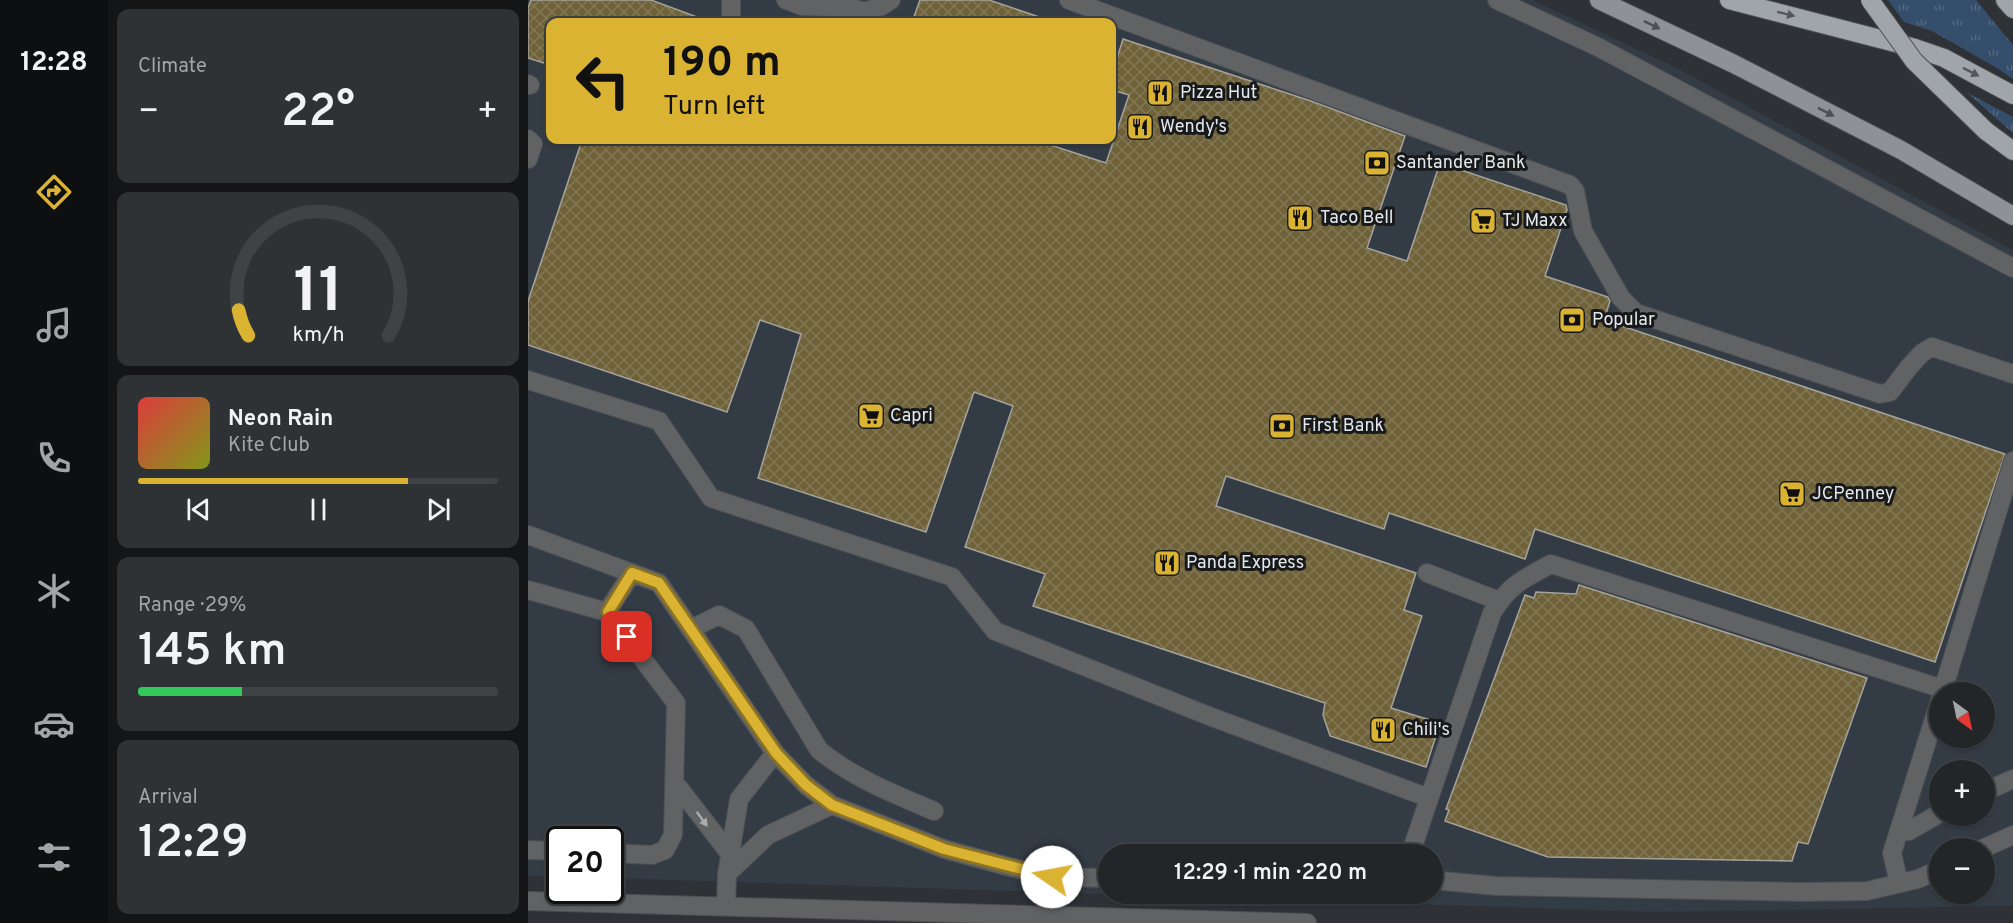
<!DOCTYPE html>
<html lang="en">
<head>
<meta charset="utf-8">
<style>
  :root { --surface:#222628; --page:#2e3234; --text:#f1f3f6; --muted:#a2a5a8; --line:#3f4345; --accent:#dab333 }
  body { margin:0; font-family:Overpass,sans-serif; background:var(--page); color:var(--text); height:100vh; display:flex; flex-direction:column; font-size:22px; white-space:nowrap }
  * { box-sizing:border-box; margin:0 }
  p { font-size:20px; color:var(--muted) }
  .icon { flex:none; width:33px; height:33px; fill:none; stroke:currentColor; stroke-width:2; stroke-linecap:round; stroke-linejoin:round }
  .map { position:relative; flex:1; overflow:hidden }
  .panel { display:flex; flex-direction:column; gap:9px; padding:9px; background:#131516; width:420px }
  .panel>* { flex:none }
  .banner { position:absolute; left:18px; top:18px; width:570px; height:126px; border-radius:12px; box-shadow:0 2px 4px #0004,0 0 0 2px var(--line); background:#dab333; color:#111; overflow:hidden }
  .needle { width:39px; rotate:147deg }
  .fabs { position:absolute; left:1401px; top:682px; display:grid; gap:12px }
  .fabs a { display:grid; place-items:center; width:66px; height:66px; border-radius:50%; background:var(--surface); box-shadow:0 2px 4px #0004,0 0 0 2px var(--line); font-size:30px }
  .speed { position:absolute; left:18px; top:826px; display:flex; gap:12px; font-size:30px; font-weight:700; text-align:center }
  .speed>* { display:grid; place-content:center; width:78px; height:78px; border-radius:50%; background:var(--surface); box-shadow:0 2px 4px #0004,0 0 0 2px var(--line); line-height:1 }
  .speed .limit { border:3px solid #111; border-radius:9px; background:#fff; color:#111 }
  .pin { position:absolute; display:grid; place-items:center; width:51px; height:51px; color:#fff; margin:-26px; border-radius:12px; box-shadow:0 3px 9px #0006 }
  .me { position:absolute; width:66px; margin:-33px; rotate:282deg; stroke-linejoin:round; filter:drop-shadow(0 0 4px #0008) }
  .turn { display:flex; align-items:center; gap:21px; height:126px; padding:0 18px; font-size:27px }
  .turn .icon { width:78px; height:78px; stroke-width:2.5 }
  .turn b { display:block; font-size:42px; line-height:51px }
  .big { font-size:45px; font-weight:600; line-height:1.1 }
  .panel .tile { flex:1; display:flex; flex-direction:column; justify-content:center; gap:9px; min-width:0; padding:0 21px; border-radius:12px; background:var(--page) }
  .panel .dial { align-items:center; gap:0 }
  .dial svg { height:156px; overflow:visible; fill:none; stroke:var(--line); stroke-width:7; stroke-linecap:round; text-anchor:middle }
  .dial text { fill:var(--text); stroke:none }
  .song { display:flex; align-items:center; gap:18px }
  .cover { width:72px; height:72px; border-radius:9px; background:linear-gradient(135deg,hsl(0 70% 55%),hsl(70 70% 35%)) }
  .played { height:6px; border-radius:3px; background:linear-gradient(90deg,var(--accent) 75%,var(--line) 75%) }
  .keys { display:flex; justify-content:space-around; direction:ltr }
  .heat { display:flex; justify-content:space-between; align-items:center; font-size:33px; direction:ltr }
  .charge { height:9px; border-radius:4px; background:linear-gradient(90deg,#34c759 29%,var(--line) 0) }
  .trip { position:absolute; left:570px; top:844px; width:345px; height:60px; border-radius:30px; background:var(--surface); box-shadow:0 2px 4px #0004,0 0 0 2px var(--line); font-weight:600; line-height:60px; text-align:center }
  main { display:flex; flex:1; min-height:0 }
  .tab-bar { display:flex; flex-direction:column; width:108px; justify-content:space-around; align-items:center; background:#0e0f10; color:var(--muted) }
  .tab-bar .icon { width:42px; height:42px }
  .tab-bar .current { color:var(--accent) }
  .tab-bar b { font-size:27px; color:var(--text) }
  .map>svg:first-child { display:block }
</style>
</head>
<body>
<main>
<nav class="tab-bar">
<b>12:28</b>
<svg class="icon current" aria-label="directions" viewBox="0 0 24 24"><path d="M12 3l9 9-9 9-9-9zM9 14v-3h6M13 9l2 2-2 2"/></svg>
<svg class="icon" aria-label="music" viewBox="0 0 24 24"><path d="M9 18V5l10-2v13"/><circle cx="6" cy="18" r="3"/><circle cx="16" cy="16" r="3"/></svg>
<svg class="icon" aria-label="phone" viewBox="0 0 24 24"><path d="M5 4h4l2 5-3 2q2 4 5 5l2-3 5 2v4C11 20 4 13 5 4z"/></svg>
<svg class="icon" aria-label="climate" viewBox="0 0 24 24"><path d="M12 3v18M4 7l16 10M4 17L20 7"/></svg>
<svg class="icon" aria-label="car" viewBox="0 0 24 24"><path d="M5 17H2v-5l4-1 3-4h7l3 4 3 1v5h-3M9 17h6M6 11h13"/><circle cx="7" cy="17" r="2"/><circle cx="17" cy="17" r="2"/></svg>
<svg class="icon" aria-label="filters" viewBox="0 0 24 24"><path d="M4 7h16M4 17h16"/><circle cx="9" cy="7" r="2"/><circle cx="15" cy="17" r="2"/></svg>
</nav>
<section class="panel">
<div class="tile"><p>Climate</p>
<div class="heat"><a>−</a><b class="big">22°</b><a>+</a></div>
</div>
<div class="tile dial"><svg viewBox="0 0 100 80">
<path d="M14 69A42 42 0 1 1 86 69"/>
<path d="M14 69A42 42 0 0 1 9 56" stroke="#dab333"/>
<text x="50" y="56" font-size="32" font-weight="700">11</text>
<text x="50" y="72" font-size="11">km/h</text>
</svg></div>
<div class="tile">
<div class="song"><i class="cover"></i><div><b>Neon Rain</b><p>Kite Club</p></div></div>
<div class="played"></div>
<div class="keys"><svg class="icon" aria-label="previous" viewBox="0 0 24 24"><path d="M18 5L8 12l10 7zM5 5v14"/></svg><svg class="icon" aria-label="pause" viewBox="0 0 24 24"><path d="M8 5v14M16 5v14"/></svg><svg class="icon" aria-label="next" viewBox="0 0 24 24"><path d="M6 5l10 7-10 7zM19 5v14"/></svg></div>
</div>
<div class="tile"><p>Range · 29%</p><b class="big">145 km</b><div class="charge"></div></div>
<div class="tile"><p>Arrival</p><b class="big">12:29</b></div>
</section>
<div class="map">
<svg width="1485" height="923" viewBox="0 0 1485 923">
  <defs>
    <pattern id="grass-tufts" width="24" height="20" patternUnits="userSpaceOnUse" patternTransform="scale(1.5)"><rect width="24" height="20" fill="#354e6b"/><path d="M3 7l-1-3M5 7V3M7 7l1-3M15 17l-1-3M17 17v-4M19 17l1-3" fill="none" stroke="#526880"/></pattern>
    <pattern id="building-cross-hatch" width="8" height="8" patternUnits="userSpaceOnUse" patternTransform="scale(1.5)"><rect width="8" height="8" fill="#6f6138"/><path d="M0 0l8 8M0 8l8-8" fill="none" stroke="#837855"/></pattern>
  </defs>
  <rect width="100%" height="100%" fill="#2e3236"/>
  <path fill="#333b44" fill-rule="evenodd" d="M0,0H1004L1145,66L1485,250V906L1127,912L83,878L82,840H32L31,877L0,876ZM22,22H584V140H22ZM1412,693H1456V738H1412ZM1412,771H1456V816H1412ZM1412,849H1456V894H1412ZM580,855H904V894H580Z"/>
  <path fill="url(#grass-tufts)" d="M1360,0H1448L1485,45V79L1469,68L1404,31L1376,22Z
    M1438,92L1485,117V133Z"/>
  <path fill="url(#building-cross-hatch)" stroke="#a5a39c" stroke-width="1.5" d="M3,0H123L180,21L179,22H22V65L0,58V8Z
    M392,0H461L520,20V22H384Z
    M595,39L783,101L877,136L839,248L879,261L912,163L1038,205L1039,210L1017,276L1080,297L1082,301L1076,320L1477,454L1407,662L1007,529L997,559L861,513L856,529L698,476L688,506L888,573L876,610L894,616L863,708L912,723L898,767L802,736L795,715L797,703L505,606L517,574L437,547L485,406L446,392L398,532L230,478L273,334L232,320L199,412L0,345V301L54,140H507L578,163L601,95L584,90V74Z
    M1051,585L1339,678L1280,844L1270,842L1264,861L1020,857L917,821L921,810L918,809L997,595L1006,598L1008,592L1048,594Z"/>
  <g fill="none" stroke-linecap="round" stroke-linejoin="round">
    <defs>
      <path id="minor" d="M203,0V22
        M258,0L274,6L325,8L336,12L354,6L363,0
        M541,0L1042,185L1047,191L1055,231L1093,298L1108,313L1352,394L1362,392L1381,367L1394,353L1404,347L1485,374
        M969,0L1070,47L1485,268
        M0,84L2,85
        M0,139L5,144L0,159
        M0,380L131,421L183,498L424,577L467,631L681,716L901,798
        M0,535L131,583L247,753L278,785L304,805L416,849L478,866L524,877L580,878
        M899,573L971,601
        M0,590L79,612L148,703L145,835L137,850L124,855L82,853
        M79,612L104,573
        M163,629L191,615L218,629L291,750C325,778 366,794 406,811
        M1414,693L1485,461
        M146,787L151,788L202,854
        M1456,792L1485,779
        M1371,832L1381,831L1412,813
        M1454,849L1485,835
        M0,850L32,851
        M882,855L964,613C981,585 995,579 1023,564L1415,689
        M199,874L240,835L304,805
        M904,880L969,886L1274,892L1339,891L1390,879L1412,869
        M1371,883L1364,853L1412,700
        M0,901L779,923
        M198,907L199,874L211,799L247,753"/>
      <path id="major" d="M1071,0L1206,64L1373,150L1485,216"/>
      <path id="highway" d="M1201,0L1387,48L1416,58L1485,95
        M1477,0L1485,9
        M1458,131L1485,151"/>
    </defs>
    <use href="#minor" stroke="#4b4f53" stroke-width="20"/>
    <use href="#major" stroke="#4b4f53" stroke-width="20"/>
    <use href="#highway" stroke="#4b4f53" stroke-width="20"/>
    <use href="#minor" stroke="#606264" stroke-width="18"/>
    <use href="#major" stroke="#8e9296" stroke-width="18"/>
    <use href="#highway" stroke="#a0a5aa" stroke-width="18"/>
    <defs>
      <path id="highway-bridge" d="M1342,0L1386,61L1458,131"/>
    </defs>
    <use href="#highway-bridge" stroke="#4b4f53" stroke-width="20" stroke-linecap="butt"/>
    <use href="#highway-bridge" stroke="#a0a5aa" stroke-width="18"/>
  </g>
  <defs><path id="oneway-solid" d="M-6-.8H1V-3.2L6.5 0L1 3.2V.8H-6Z" transform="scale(1.5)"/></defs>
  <g fill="#55585b">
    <use href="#oneway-solid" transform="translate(1258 14) rotate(14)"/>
    <use href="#oneway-solid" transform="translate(1443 72) rotate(27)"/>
  </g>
  <g fill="#4d4f52">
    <use href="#oneway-solid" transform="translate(1124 25) rotate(26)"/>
    <use href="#oneway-solid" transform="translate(1298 112) rotate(27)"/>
  </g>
  <use fill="#a9acae" href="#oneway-solid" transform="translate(174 819) rotate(54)"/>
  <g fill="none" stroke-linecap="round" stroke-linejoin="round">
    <defs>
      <path id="route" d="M99,637L80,612L104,573L131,583L248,753L278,785L304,805L416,849L524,877"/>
    </defs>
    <use href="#route" stroke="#8e7421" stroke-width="15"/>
    <use href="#route" stroke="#dab333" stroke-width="10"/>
  </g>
  <defs>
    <symbol id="restaurant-square" viewBox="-11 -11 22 22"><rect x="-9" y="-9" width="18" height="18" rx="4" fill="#dab333" stroke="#18191b"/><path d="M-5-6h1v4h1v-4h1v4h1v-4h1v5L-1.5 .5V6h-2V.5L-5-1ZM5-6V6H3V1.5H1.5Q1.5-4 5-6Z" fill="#111"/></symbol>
    <symbol id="bank-square" viewBox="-11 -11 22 22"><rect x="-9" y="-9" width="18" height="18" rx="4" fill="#dab333" stroke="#18191b"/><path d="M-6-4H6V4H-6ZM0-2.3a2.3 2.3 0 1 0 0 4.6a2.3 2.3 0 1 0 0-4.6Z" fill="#111"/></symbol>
    <symbol id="supermarket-square" viewBox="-11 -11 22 22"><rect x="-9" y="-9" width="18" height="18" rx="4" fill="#dab333" stroke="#18191b"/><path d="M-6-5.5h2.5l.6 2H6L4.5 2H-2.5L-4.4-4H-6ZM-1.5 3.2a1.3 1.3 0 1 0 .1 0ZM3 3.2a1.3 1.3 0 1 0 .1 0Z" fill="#111"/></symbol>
  </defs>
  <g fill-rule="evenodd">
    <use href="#restaurant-square" x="617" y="78" width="30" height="30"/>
    <use href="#restaurant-square" x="597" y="112" width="30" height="30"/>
    <use href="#bank-square" x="834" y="148" width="30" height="30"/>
    <use href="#restaurant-square" x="757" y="203" width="30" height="30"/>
    <use href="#supermarket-square" x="940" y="206" width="30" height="30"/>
    <use href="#bank-square" x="1029" y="305" width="30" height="30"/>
    <use href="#supermarket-square" x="328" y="401" width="30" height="30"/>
    <use href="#bank-square" x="739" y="411" width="30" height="30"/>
    <use href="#supermarket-square" x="1249" y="479" width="30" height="30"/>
    <use href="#restaurant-square" x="624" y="548" width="30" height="30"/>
    <use href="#restaurant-square" x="840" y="715" width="30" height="30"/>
  </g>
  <g text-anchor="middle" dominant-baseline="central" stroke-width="6" stroke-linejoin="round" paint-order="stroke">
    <g font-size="18" fill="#e5e8eb" stroke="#18191b" text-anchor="start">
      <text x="652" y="93">Pizza Hut</text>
      <text x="632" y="127">Wendy's</text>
      <text x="868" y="163">Santander Bank</text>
      <text x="792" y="218">Taco Bell</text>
      <text x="974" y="221">TJ Maxx</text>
      <text x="1064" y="320">Popular</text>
      <text x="362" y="416">Capri</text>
      <text x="774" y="426">First Bank</text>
      <text x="1284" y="494">JCPenney</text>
      <text x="658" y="563">Panda Express</text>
      <text x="874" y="730">Chili's</text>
    </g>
  </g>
</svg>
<div class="fabs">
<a><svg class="needle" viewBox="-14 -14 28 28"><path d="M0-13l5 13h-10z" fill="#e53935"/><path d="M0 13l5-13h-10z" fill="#a2a5a8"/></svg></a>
<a>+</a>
<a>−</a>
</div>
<div class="speed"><div class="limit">20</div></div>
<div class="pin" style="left:99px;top:637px;background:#d93025"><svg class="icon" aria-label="arrive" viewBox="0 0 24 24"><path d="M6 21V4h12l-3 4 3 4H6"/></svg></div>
<svg class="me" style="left:524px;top:877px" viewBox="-20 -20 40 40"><circle r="19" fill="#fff"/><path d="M0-13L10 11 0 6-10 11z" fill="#dab333"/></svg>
<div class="trip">12:29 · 1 min · 220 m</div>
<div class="banner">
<div class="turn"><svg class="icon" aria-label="left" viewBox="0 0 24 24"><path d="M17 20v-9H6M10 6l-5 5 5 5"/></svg><div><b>190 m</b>Turn left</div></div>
</div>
</div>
</main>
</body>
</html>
